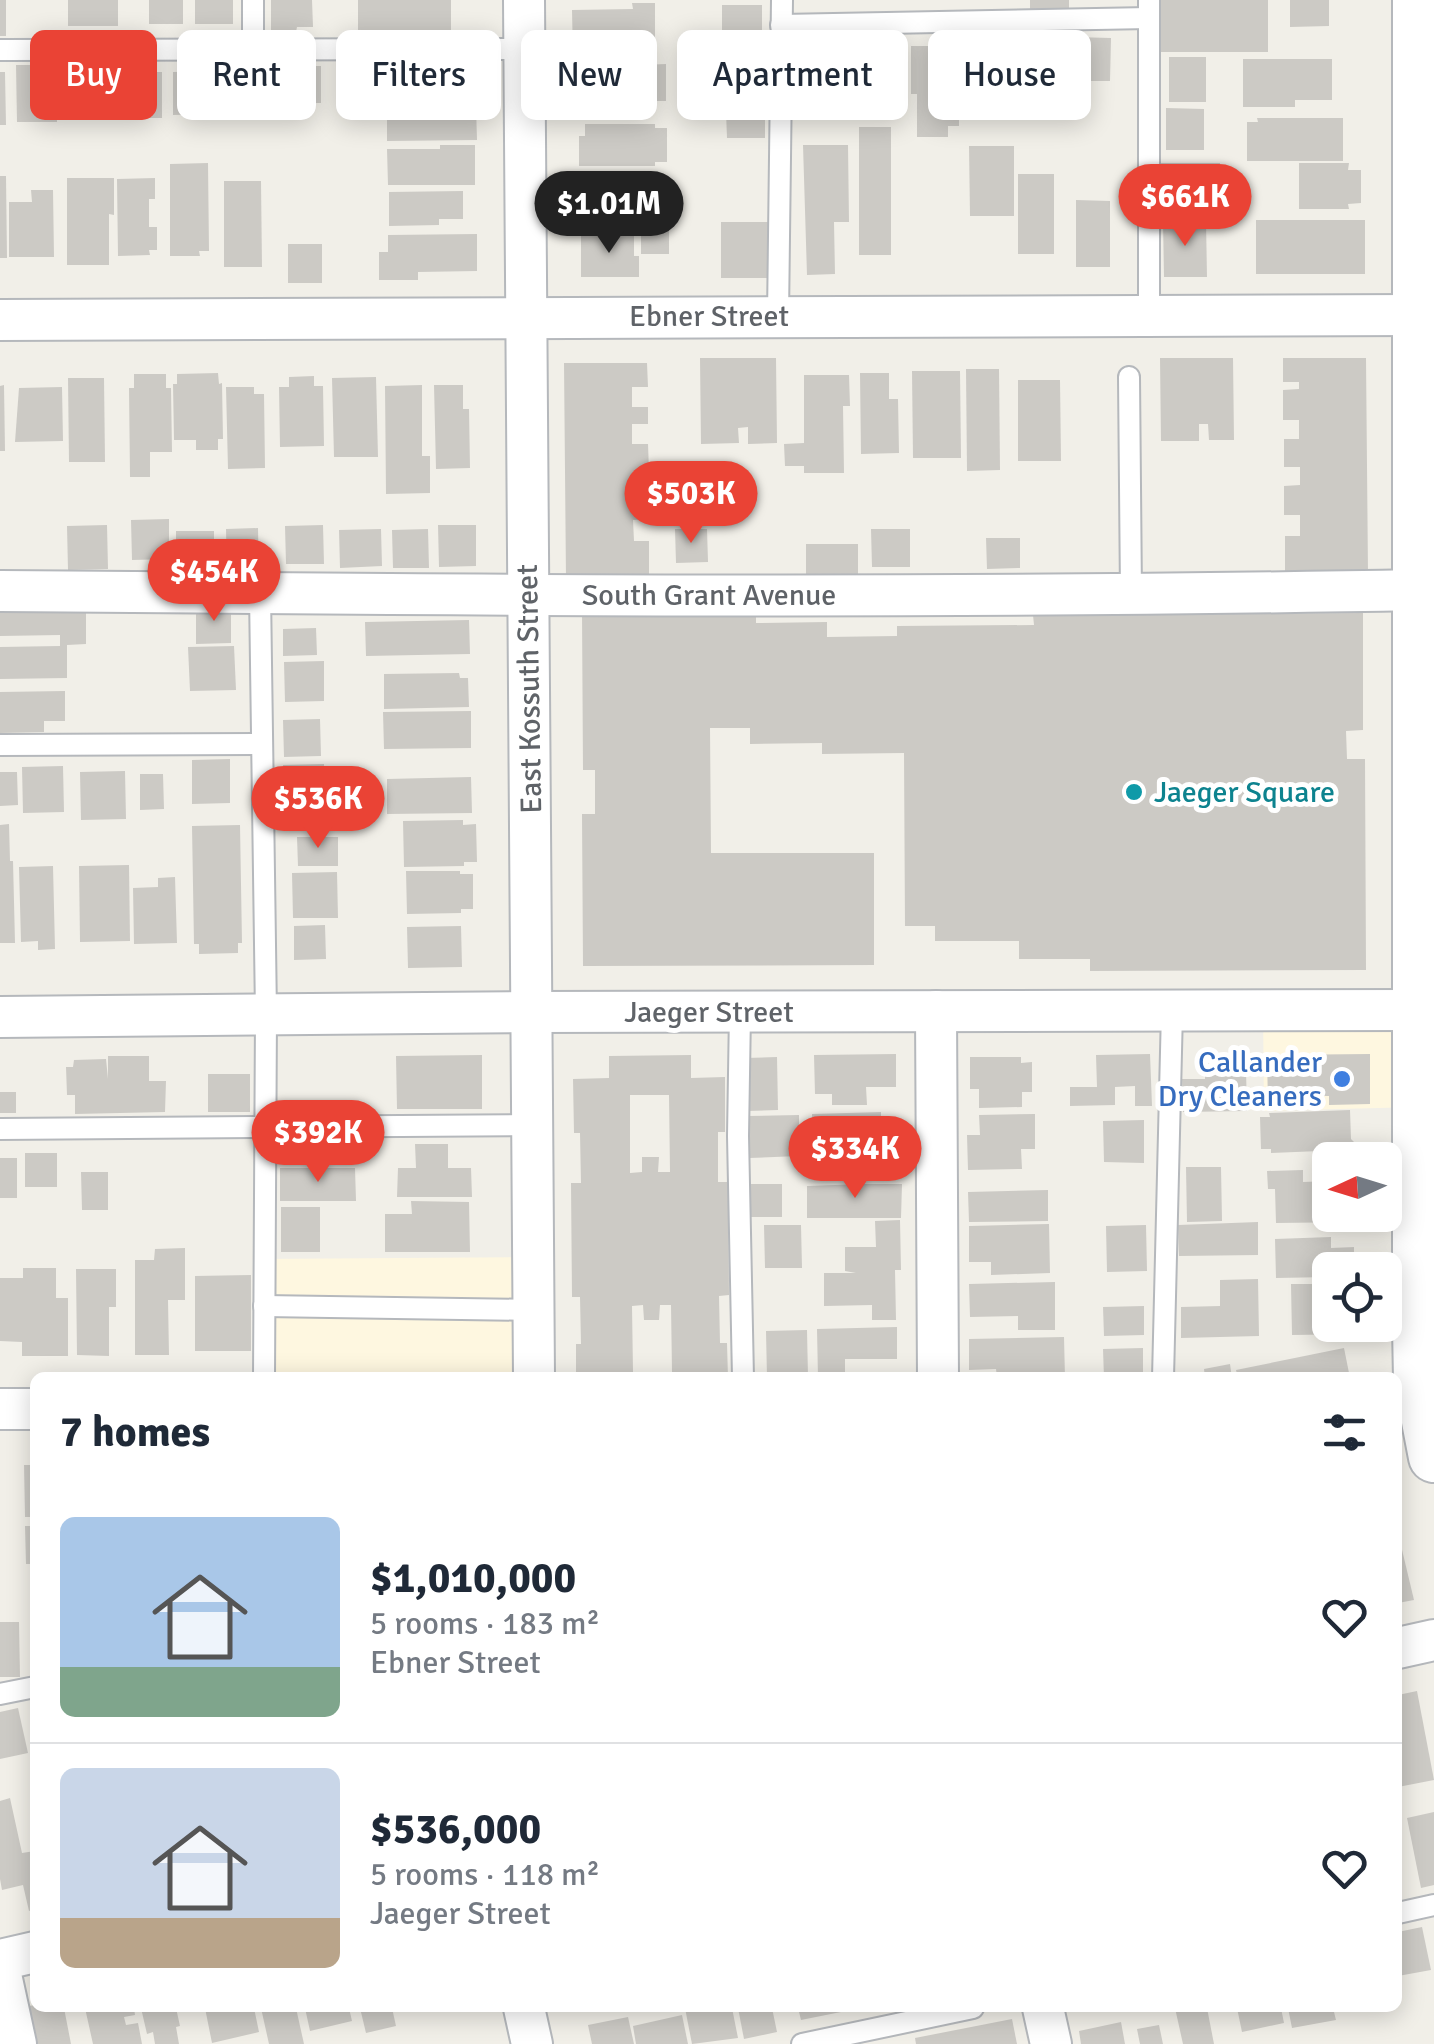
<!DOCTYPE html>
<html lang="en">
<head>
<meta charset="utf-8">
<style>
  :root { --surface:#fff; --page:#f2f2f3; --text:#1f2937; --muted:#747a83; --line:#e0e1e3; --accent:#ea4335 }
  body { margin:0; font-family:Signika,sans-serif; background:var(--page); color:var(--text); height:100vh; display:flex; flex-direction:column; font-size:38px; white-space:nowrap }
  * { box-sizing:border-box; margin:0 }
  p { font-size:32px; color:var(--muted) }
  .icon { flex:none; width:55px; height:55px; fill:none; stroke:currentColor; stroke-width:2; stroke-linecap:round; stroke-linejoin:round }
  .map { position:relative; flex:1; overflow:hidden }
  .panel { position:absolute; left:30px; top:1372px; width:1372px; height:640px; display:flex; flex-direction:column; background:var(--surface); border-radius:15px; box-shadow:0 5px 25px #0003 }
  .panel>* { flex:none }
  .top-card { position:absolute; left:30px; top:30px; width:1375px; height:90px; display:flex; gap:20px }
  .needle { width:65px; rotate:266deg }
  .fabs { position:absolute; left:1312px; top:1142px; display:grid; gap:20px }
  .fabs a { display:grid; place-items:center; width:90px; height:90px; border-radius:15px; background:var(--surface); box-shadow:0 5px 25px #0003; font-size:50px }
  .price { position:absolute; translate:-50% -85px; padding:0 22px; border-radius:35px; background:var(--accent); color:#fff; font-size:32px; line-height:65px; filter:drop-shadow(0 2px 5px #0008) }
  .price::after { content:''; position:absolute; left:50%; top:60px; width:30px; height:22px; margin-left:-15px; background:inherit; clip-path:polygon(0 0,100% 0,50% 100%) }
  .price.selected { background:#222; color:#fff }
  ul { padding:0; list-style:none }
  li { display:flex; align-items:center; gap:30px; height:250px; padding:0 30px }
  li+li { border-top:2px solid var(--line) }
  li span { display:grid; place-items:center; flex:none; width:280px; height:200px; border-radius:15px; color:#555 }
  li>.icon { margin-inline-start:auto }
  span .icon { width:120px; height:120px; fill:#fffc; stroke-width:1 }
  li b { font-size:42px }
  h2 { display:flex; justify-content:space-between; align-items:center; height:120px; padding:0 30px; font-size:42px }
  .tag { padding:0 35px; border-radius:15px; background:var(--surface); box-shadow:0 5px 25px #0003; font-size:35px; line-height:90px }
  .tag.selected { background:var(--accent); color:#fff }
  .map>svg:first-child { display:block }
  .commercial { fill:#fef7e0 }
  .building { fill:#cccac5; fill-rule:evenodd }
  .lines { fill:none; stroke-linecap:round; stroke-linejoin:round }
  .service-casing { stroke:#b5b8bc; stroke-width:24 }
  .minor-casing { stroke:#b5b8bc; stroke-width:44 }
  .tertiary-casing { stroke:#b5b8bc; stroke-width:54 }
  .service { stroke:#fff; stroke-width:20 }
  .minor { stroke:#fff; stroke-width:40 }
  .tertiary { stroke:#fff; stroke-width:50 }
  .culture-dot { fill:#0f9aa8; stroke:#fff; stroke-width:4 }
  .shop-dot { fill:#3f7fe0; stroke:#fff; stroke-width:4 }
  .labels { text-anchor:middle; stroke-width:10; stroke-linejoin:round; paint-order:stroke }
  .street-label { font-size:30px; fill:#5f6368; stroke:#fff }
  .culture-label { font-size:30px; fill:#0d838f; stroke:#fff; text-anchor:start }
  .shop-label { font-size:30px; fill:#366cbe; stroke:#fff; text-anchor:end }
</style>
</head>
<body>
<div class="map">
<svg width="1434" height="2044" viewBox="0 0 1434 2044">
  <rect width="100%" height="100%" fill="#f1efe8"/>
  <!-- commercial -->
  <g class="commercial">
    <path d="M1263 1010H1417L1418 1107 1264 1111Z"/>
    <path d="M527 1257 528 1377H256V1259Z"/>
  </g>
  <!-- building -->
  <g class="building">
    <rect x="0" y="0" width="6" height="36"/>
    <rect x="68" y="0" width="50" height="26"/>
    <rect x="149" y="0" width="34" height="24"/>
    <rect x="195" y="0" width="38" height="24"/>
    <path d="M271 0H312L313 27H297L296 32 271 33Z"/>
    <rect x="358" y="0" width="93" height="30"/>
    <rect x="1030" y="0" width="39" height="9"/>
    <path d="M1158 0H1268V52H1159Z"/>
    <path d="M1290 0H1329V26L1290 27Z"/>
    <path d="M632 3H655V40H635V55L624 56H642V65L666 64V101H585L584 70H591V55L573 56 572 10 633 9Z"/>
    <rect x="722" y="5" width="40" height="43"/>
    <path d="M1073 37 1111 38 1110 81H1074Z"/>
    <rect x="813" y="45" width="42" height="37"/>
    <path d="M911 46H959V126H948V137H917V94H911Z"/>
    <rect x="1034" y="46" width="31" height="42"/>
    <rect x="866" y="47" width="40" height="45"/>
    <rect x="737" y="53" width="32" height="56"/>
    <path d="M971 56H1009V89L970 88Z"/>
    <rect x="1169" y="57" width="37" height="45"/>
    <path d="M1243 59H1332V100H1295V107H1243Z"/>
    <path d="M387 63H475V98L387 99Z"/>
    <path d="M16 65H56L57 122H17Z"/>
    <path d="M67 65H111L112 108H67Z"/>
    <rect x="287" y="66" width="34" height="37"/>
    <path d="M210 71V114L173 115V72Z"/>
    <path d="M272 71 273 110H235V72Z"/>
    <path d="M0 72H5L6 125H0Z"/>
    <rect x="121" y="72" width="41" height="46"/>
    <path d="M476 106 477 140 387 141V107Z"/>
    <path d="M1166 108 1204 109V150H1166Z"/>
    <path d="M726 112H765V138H727Z"/>
    <path d="M1257 118H1343V161H1247V122H1258Z"/>
    <path d="M585 124H655V128H667V162H655V166H579V136H585Z"/>
    <rect x="859" y="127" width="32" height="128"/>
    <path d="M440 145H475V185H388L387 149H440Z"/>
    <path d="M803 145H848L849 222H834L835 274 807 275Z"/>
    <path d="M969 146H1014V216H970Z"/>
    <path d="M208 163 209 251H199L200 256H170V164Z"/>
    <rect x="1157" y="163" width="63" height="53"/>
    <path d="M1299 163H1349L1348 170H1361V203L1348 204 1349 209H1299Z"/>
    <path d="M572 171H646L645 199H632V218H572Z"/>
    <rect x="1018" y="174" width="36" height="80"/>
    <path d="M0 176H6L7 258H0Z"/>
    <path d="M67 178H114V215L109 214V265H67Z"/>
    <path d="M155 178V199H149V227H157V250H149L150 255 118 256 117 179Z"/>
    <path d="M224 181H261L262 267H224Z"/>
    <path d="M31 190H53L54 257H9V202H32Z"/>
    <path d="M463 191V219H439V225L389 226V192Z"/>
    <path d="M1076 200 1110 201V267H1076Z"/>
    <rect x="1256" y="220" width="109" height="54"/>
    <rect x="641" y="221" width="28" height="33"/>
    <path d="M1163 221H1206L1207 277H1164Z"/>
    <rect x="721" y="222" width="50" height="56"/>
    <path d="M581 233 634 234V256H639V277H581Z"/>
    <path d="M477 234V271L418 272V280H379V252H388V235Z"/>
    <rect x="288" y="244" width="34" height="39"/>
    <path d="M700 358H776L777 443 748 444V427L738 428 739 443 701 444Z"/>
    <path d="M1160 358H1233L1234 440H1209L1208 424H1199V441H1161Z"/>
    <path d="M1283 358H1366L1368 573 1285 574V536H1300V515H1284V486L1300 485V467H1284V439H1299V420H1283V390L1299 389V382H1283Z"/>
    <path d="M564 363H647L648 387H632V407H648V424H632V444H648L649 471H633V490H649V519L633 520 634 541H649V579H566Z"/>
    <path d="M966 369H999L1000 470 967 471Z"/>
    <path d="M912 371H960L961 458H913Z"/>
    <path d="M218 373 219 384 222 383 223 439H218V450H196V440H174L173 384H177V374Z"/>
    <path d="M860 373H889V399H898L899 453 861 454Z"/>
    <path d="M134 374H166V388H171L172 452H150V477H130L129 388H134Z"/>
    <path d="M804 375H849L850 406H843L844 473H804V466H785L784 444 804 443Z"/>
    <path d="M314 376V386H323L324 446 280 447 279 387H289V377Z"/>
    <path d="M376 377 378 457H334L332 378Z"/>
    <path d="M68 378H104L105 462H69Z"/>
    <path d="M1018 380H1060L1061 461H1018Z"/>
    <path d="M4 385 5 451H0V386Z"/>
    <path d="M422 385V456H430V493L386 494 385 386Z"/>
    <path d="M434 385H463V409H469L470 468 436 469Z"/>
    <path d="M62 387 63 441 15 442 19 388Z"/>
    <path d="M226 387H254V394H264L265 468 228 469Z"/>
    <path d="M169 519V559L132 560 131 520Z"/>
    <path d="M107 525 108 569 68 570 67 526Z"/>
    <path d="M323 525 324 564H286L285 526Z"/>
    <path d="M438 525H476V566L439 567Z"/>
    <path d="M258 528 259 574H227L226 529Z"/>
    <path d="M381 529 382 566 340 568 339 530Z"/>
    <path d="M428 529 429 568H393L392 530Z"/>
    <path d="M675 529H707L708 562 676 563Z"/>
    <path d="M871 529H910V567H872Z"/>
    <rect x="176" y="531" width="38" height="39"/>
    <path d="M986 538H1020V568L987 569Z"/>
    <rect x="806" y="544" width="52" height="30"/>
    <path d="M231 603V643L196 644V604Z"/>
    <path d="M86 605V644L67 645V678L0 679V647L60 646V635L0 636V607Z"/>
    <path d="M756 611V623L827 622V637L897 636V626L1034 625 1033 615 1363 613V730L1346 731 1347 759H1365L1366 970 1090 971V959H1019V941H935V926H905L904 753 822 754V743L750 744V728H710L711 853H874V965L583 966 582 814H595V770H583L582 612Z"/>
    <path d="M469 620 470 654 366 656 365 622Z"/>
    <path d="M316 628 317 655 283 656V629Z"/>
    <path d="M234 646 236 690 190 691 188 647Z"/>
    <path d="M324 661V701L285 702 284 662Z"/>
    <path d="M459 673 460 678H468L469 707 384 709V674Z"/>
    <path d="M65 691V721H44V732L0 733V692Z"/>
    <path d="M471 711V748L384 749 383 712Z"/>
    <path d="M320 719 321 756 284 757 283 720Z"/>
    <path d="M230 759V803L192 804V760Z"/>
    <path d="M324 764 325 805H284L283 765Z"/>
    <path d="M63 766 64 812 23 813 22 767Z"/>
    <path d="M125 771 126 819 81 820 80 772Z"/>
    <path d="M0 772H17L18 805 0 806Z"/>
    <path d="M140 774H163L164 809 140 810Z"/>
    <path d="M471 777 472 813 387 814V779Z"/>
    <path d="M463 820V825L476 824 477 862H464V866L404 867 403 821Z"/>
    <path d="M9 824 10 861H13L15 943H0V825Z"/>
    <path d="M240 825 242 943H238V953L199 954V944H194L192 826Z"/>
    <path d="M297 837H338V866H298Z"/>
    <path d="M129 865 130 941 80 942 79 866Z"/>
    <path d="M53 866 55 949 38 950V941L21 942 19 867Z"/>
    <path d="M406 871H460V874H473V909H461V913L407 914Z"/>
    <path d="M337 872 338 918H293L292 873Z"/>
    <path d="M175 877 177 943 134 944 133 888 158 887V878Z"/>
    <path d="M325 925 326 959 294 960V926Z"/>
    <path d="M461 926 462 967 408 968 407 927Z"/>
    <path d="M896 1054V1087H866L867 1105H832V1094H815L814 1055Z"/>
    <path d="M1150 1054 1152 1106H1135V1086L1115 1087V1105L1070 1106V1087H1097L1096 1055Z"/>
    <path d="M1370 1054V1104L1329 1105V1096H1308V1105L1268 1106 1267 1055Z"/>
    <path d="M482 1055V1109H397L396 1056Z"/>
    <path d="M691 1055V1078L725 1077V1132H718V1182H728L729 1295 719 1296 720 1343H727L728 1378H576V1344H581L580 1297H572L571 1183H581L580 1133H574L573 1079 609 1078V1056ZM630 1095H669L670 1172H658L659 1157H642V1172L630 1173ZM643 1305 644 1320H659L660 1305H671L672 1372H633L632 1306Z"/>
    <path d="M108 1056H149V1081H166L165 1112 75 1114V1095H67L66 1067H73L74 1060 106 1059 108 1079Z"/>
    <path d="M777 1057 778 1110 747 1111 745 1058Z"/>
    <path d="M970 1057H1021V1063L1032 1062V1092H1022V1107L979 1108V1089H970Z"/>
    <path d="M1205 1070H1246L1247 1111 1183 1112 1182 1079H1205Z"/>
    <rect x="208" y="1074" width="42" height="38"/>
    <rect x="0" y="1092" width="16" height="21"/>
    <path d="M1350 1110 1351 1139 1355 1143V1154L1351 1158 1324 1159 1320 1151 1271 1153V1149H1261L1260 1117H1270L1269 1113Z"/>
    <path d="M881 1112V1134H892L893 1162 835 1163V1155H813L812 1114Z"/>
    <path d="M1035 1114V1149H1021L1022 1169 968 1170 967 1135H980L979 1115Z"/>
    <path d="M799 1115V1156L749 1158 748 1116Z"/>
    <path d="M1144 1120V1163L1104 1162 1103 1121Z"/>
    <path d="M415 1144H448V1168H471L472 1197H397L398 1168H416Z"/>
    <rect x="25" y="1153" width="32" height="34"/>
    <rect x="0" y="1158" width="17" height="40"/>
    <path d="M1186 1167H1221L1222 1221 1187 1222Z"/>
    <path d="M280 1168H355L356 1201H280Z"/>
    <path d="M1303 1170V1182L1330 1181V1215H1357L1358 1222 1276 1223 1275 1189H1268L1267 1171Z"/>
    <path d="M81 1172H108V1210H82Z"/>
    <rect x="750" y="1184" width="32" height="33"/>
    <path d="M863 1184H902L901 1218H807V1186Z"/>
    <path d="M1048 1190V1221L969 1222 968 1192Z"/>
    <path d="M411 1201 469 1202 470 1252H385V1214H412Z"/>
    <rect x="281" y="1207" width="39" height="45"/>
    <path d="M900 1220 901 1270H895L896 1320H872V1305L824 1306V1273H856L845 1271V1247H876L875 1221Z"/>
    <path d="M1258 1222V1255L1179 1256 1178 1225Z"/>
    <path d="M1049 1224 1050 1273 991 1275V1262H969V1226Z"/>
    <path d="M764 1225H801L802 1268H765Z"/>
    <path d="M1146 1225 1147 1271 1107 1272 1106 1226Z"/>
    <path d="M1331 1237V1248L1354 1247V1270H1330V1277L1276 1278 1275 1239Z"/>
    <path d="M185 1248V1300H168L169 1355H135V1260H154L155 1249Z"/>
    <path d="M23 1268H56V1298H68V1356H22V1342L0 1341V1278H23Z"/>
    <path d="M76 1269H116V1307H109V1356L77 1355Z"/>
    <path d="M251 1275V1351H195V1276Z"/>
    <path d="M1258 1279 1259 1336 1181 1338V1307L1220 1306V1280Z"/>
    <path d="M1055 1282V1330H1018V1316L970 1317 969 1284Z"/>
    <path d="M1291 1284H1330V1325H1361L1362 1334 1292 1335Z"/>
    <path d="M1144 1306V1335L1104 1336 1103 1307Z"/>
    <path d="M897 1327V1359H845V1378H818L817 1329Z"/>
    <path d="M807 1330 808 1377 767 1378 766 1331Z"/>
    <path d="M1064 1337 1065 1378 997 1377 996 1369 969 1370V1339Z"/>
    <path d="M1143 1348V1378H1104L1103 1349Z"/>
    <path d="M1344 1348 1350 1378H1238L1236 1370Z"/>
    <path d="M1230 1364 1232 1378H1205L1204 1369Z"/>
    <path d="M24 1465H35V1517H25Z"/>
    <path d="M25 1526H35V1564H26Z"/>
    <path d="M1398 1533 1414 1600 1398 1603Z"/>
    <path d="M0 1622H19L20 1677H0Z"/>
    <path d="M1417 1691 1434 1780 1398 1787V1695Z"/>
    <path d="M18 1708 28 1753 0 1759V1712Z"/>
    <path d="M10 1798 22 1853 35 1851V1909L29 1911 23 1885 2 1890 0 1879V1801Z"/>
    <path d="M1434 1812V1885L1421 1888 1407 1818Z"/>
    <path d="M1422 1927 1431 1970 1398 1976V1932Z"/>
    <path d="M35 2005V2008H64L71 2044H38L29 2006Z"/>
    <path d="M85 2008H134L135 2015 124 2017 126 2025 138 2023 142 2044H93Z"/>
    <path d="M141 2008H176L180 2026 176 2027 179 2044H155L153 2032 147 2034Z"/>
    <path d="M205 2008H254L259 2032 212 2043Z"/>
    <path d="M261 2008H296L304 2044H269Z"/>
    <path d="M305 2008H349L352 2021 310 2031Z"/>
    <path d="M360 2008H392L396 2026 366 2033Z"/>
    <path d="M685 2008H732L738 2038 692 2044Z"/>
    <path d="M738 2008H772L777 2032 744 2039Z"/>
    <path d="M798 2008H846V2011L801 2020Z"/>
    <path d="M1175 2008H1207L1214 2044H1183Z"/>
    <path d="M1237 2008H1281L1284 2023 1242 2032Z"/>
    <path d="M1288 2008H1333L1336 2020 1292 2028Z"/>
    <path d="M682 2015 688 2044H636L633 2026Z"/>
    <path d="M628 2017 634 2044H592L588 2025Z"/>
    <path d="M1012 2019 1017 2044H916L915 2038Z"/>
    <path d="M1121 2022 1125 2044H1081L1079 2031Z"/>
    <path d="M1159 2025 1163 2044H1140L1137 2029Z"/>
  </g>
  <g class="lines">
    <defs>
      <g id="service">
        <path d="M253 0V48"/>
        <path d="M781 25 1149 18"/>
        <path d="M0 50 524 49"/>
        <path d="M1149 315V0"/>
        <path d="M778 316 782 0"/>
        <path d="M1129 377 1131 595"/>
        <path d="M260 593 266 1014 264 1378"/>
        <path d="M0 745 262 744"/>
        <path d="M740 1012 738 1136 743 1378"/>
        <path d="M0 1129 533 1125"/>
        <path d="M264 1306 534 1310"/>
        <path d="M1163 1378 1172 1011"/>
        <path d="M0 1694 35 1687"/>
        <path d="M1398 1913 1434 1905"/>
        <path d="M802 2044 973 2008"/>
      </g>
      <g id="minor">
        <path d="M524 0 534 1378"/>
        <path d="M0 320 1418 315"/>
        <path d="M0 591C473 595 946 599 1418 590"/>
        <path d="M936 1011 938 1378"/>
        <path d="M0 1017 532 1012 1418 1010"/>
        <path d="M0 1409H35"/>
        <path d="M1398 1648 1434 1640"/>
        <path d="M0 1960 35 1952"/>
        <path d="M0 1970 16 2044"/>
        <path d="M524 2008 532 2044"/>
        <path d="M1043 2008 1051 2044"/>
      </g>
      <path id="tertiary" d="M1418 0V1327L1419 1379 1434 1457"/>
    </defs>
    <!-- service casing -->
    <use href="#service" class="service-casing"/>
    <!-- minor casing -->
    <use href="#minor" class="minor-casing"/>
    <!-- tertiary casing -->
    <use href="#tertiary" class="tertiary-casing"/>
    <!-- service -->
    <use href="#service" class="service"/>
    <!-- minor -->
    <use href="#minor" class="minor"/>
    <!-- tertiary -->
    <use href="#tertiary" class="tertiary"/>
  </g>
  <!-- markers -->
  <circle class="culture-dot" cx="1134" cy="792" r="10"/>
  <circle class="shop-dot" cx="1342" cy="1079" r="10"/>
  <g class="labels">
    <!-- street labels -->
    <g class="street-label">
      <text x="709" y="326">Ebner Street</text>
      <text x="709" y="605">South Grant Avenue</text>
      <text transform="translate(529 689) rotate(-91)" y="10">East Kossuth Street</text>
      <text x="709" y="1022">Jaeger Street</text>
    </g>
    <!-- culture labels -->
    <g class="culture-label">
      <text x="1154" y="802">Jaeger Square</text>
    </g>
    <!-- shop labels -->
    <g class="shop-label">
      <text x="1322" y="1072">Callander<tspan x="1322" dy="34">Dry Cleaners</tspan></text>
    </g>
  </g>
</svg>
<div class="fabs">
<a><svg class="needle" viewBox="-14 -14 28 28"><path d="M0-13l5 13h-10z" fill="#e53935"/><path d="M0 13l5-13h-10z" fill="#747a83"/></svg></a>
<a><svg class="icon" aria-label="locate" viewBox="0 0 24 24"><circle cx="12" cy="12" r="6"/><path d="M12 2v4M12 18v4M2 12h4M18 12h4"/></svg></a>
</div>
<b class="price" style="left:1185px;top:249px">$661K</b>
<b class="price selected" style="left:609px;top:256px">$1.01M</b>
<b class="price" style="left:691px;top:546px">$503K</b>
<b class="price" style="left:214px;top:624px">$454K</b>
<b class="price" style="left:318px;top:851px">$536K</b>
<b class="price" style="left:318px;top:1185px">$392K</b>
<b class="price" style="left:855px;top:1201px">$334K</b>
<div class="top-card">
<a class="tag selected">Buy</a>
<a class="tag">Rent</a>
<a class="tag">Filters</a>
<a class="tag">New</a>
<a class="tag">Apartment</a>
<a class="tag">House</a>
</div>
<section class="panel">
<h2>7 homes<svg class="icon" aria-label="filters" viewBox="0 0 24 24"><path d="M4 7h16M4 17h16"/><circle cx="9" cy="7" r="2"/><circle cx="15" cy="17" r="2"/></svg></h2>
<ul>
<li><span style="background:linear-gradient(#a9c7e8 75%,#7fa58c 0)"><svg class="icon" aria-label="home" viewBox="0 0 24 24"><path d="M3 11l9-7 9 7M6 9v11h12V9"/></svg></span><div><b>$1,010,000</b><p>5 rooms · 183 m²</p><p>Ebner Street</p></div><svg class="icon" aria-label="heart" viewBox="0 0 24 24"><path d="M12 20l-8-8c-3-5 5-10 8-4 3-6 11-1 8 4z"/></svg></li>
<li><span style="background:linear-gradient(#c9d6e8 75%,#b9a48a 0)"><svg class="icon" aria-label="home" viewBox="0 0 24 24"><path d="M3 11l9-7 9 7M6 9v11h12V9"/></svg></span><div><b>$536,000</b><p>5 rooms · 118 m²</p><p>Jaeger Street</p></div><svg class="icon" aria-label="heart" viewBox="0 0 24 24"><path d="M12 20l-8-8c-3-5 5-10 8-4 3-6 11-1 8 4z"/></svg></li>
</ul>
</section>
</div>
</body>
</html>
